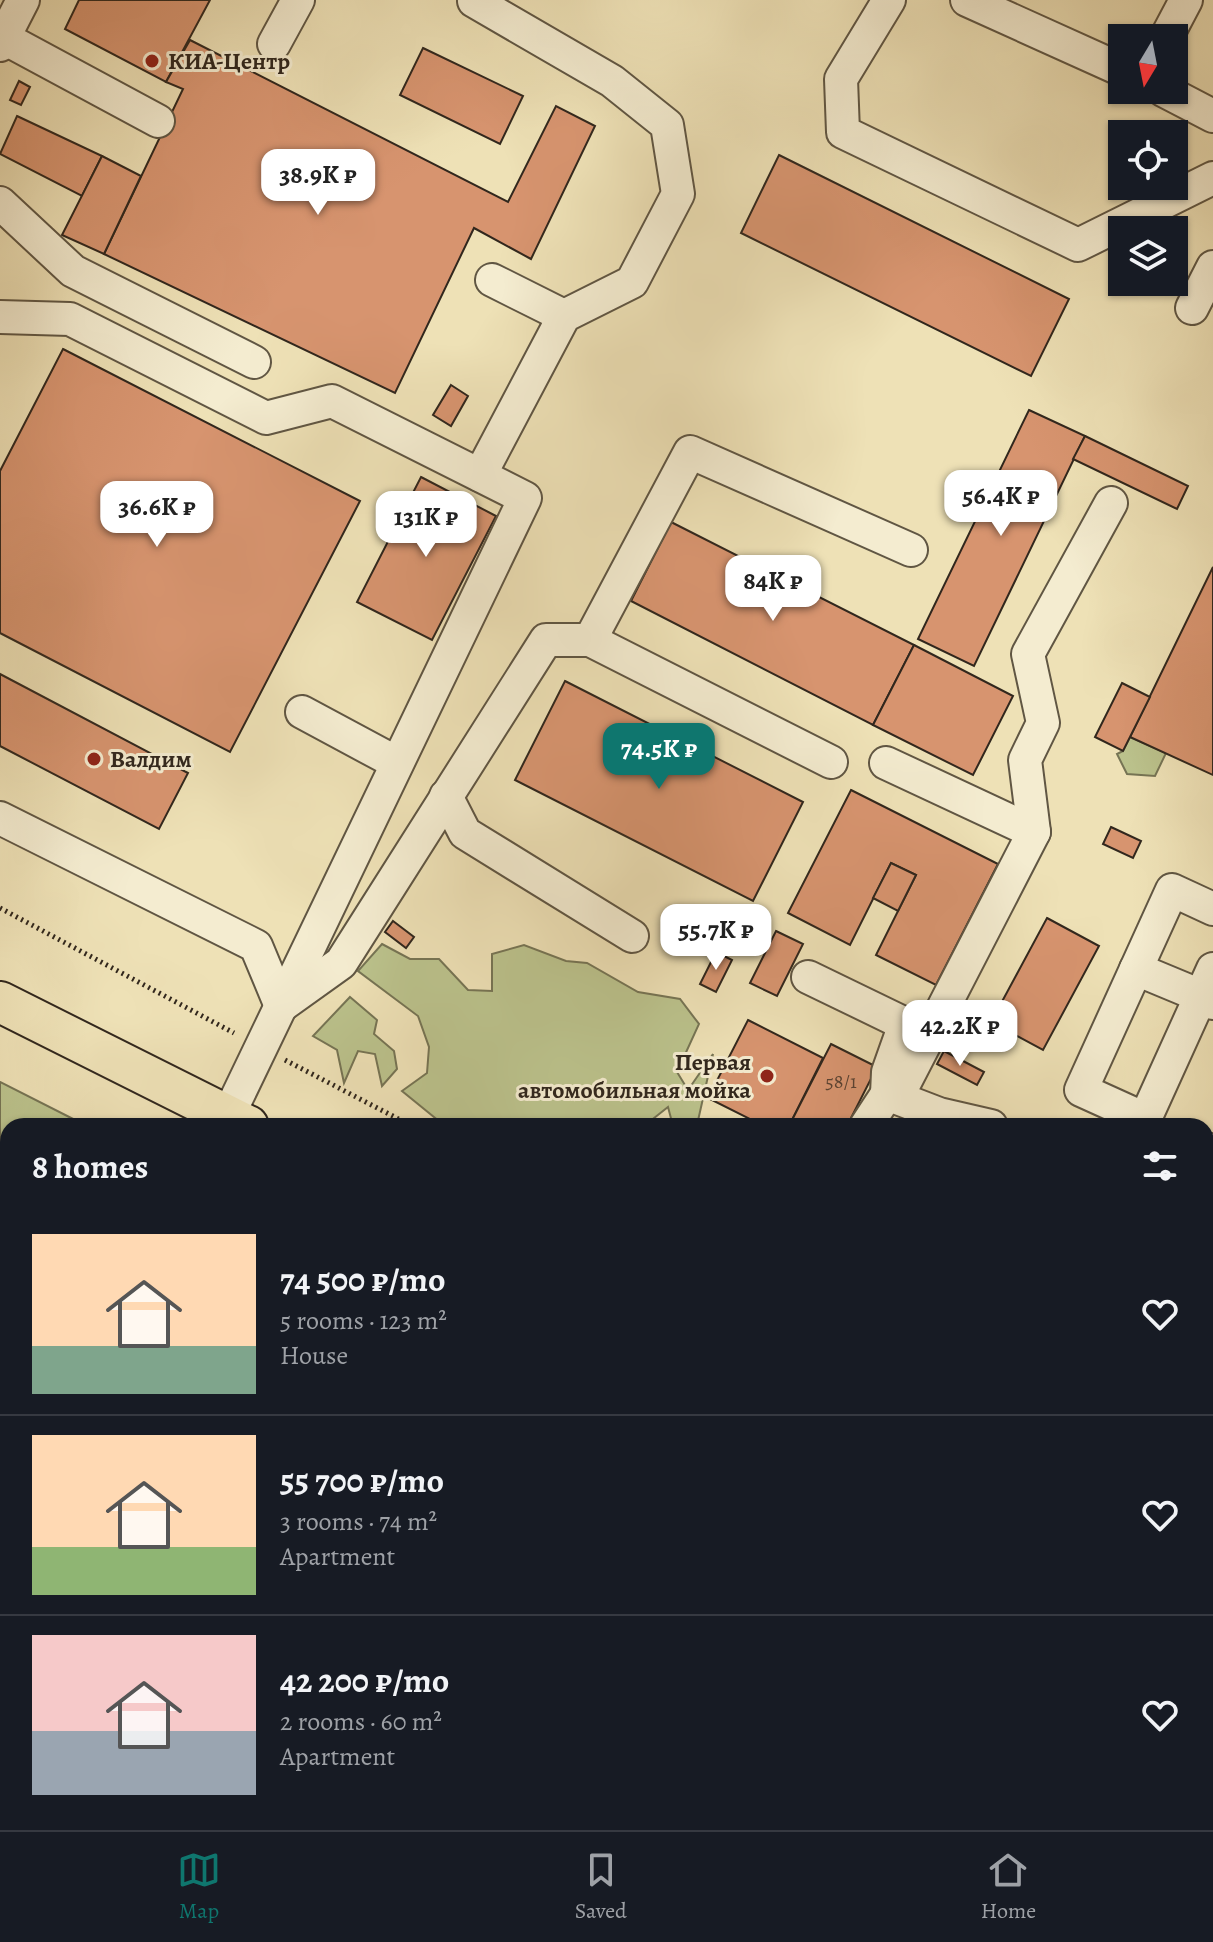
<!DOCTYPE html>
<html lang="en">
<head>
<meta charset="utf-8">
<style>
  :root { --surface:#171b24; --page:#20242c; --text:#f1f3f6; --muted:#9ea1a6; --line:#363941; --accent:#0f766e }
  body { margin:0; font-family:Alegreya,serif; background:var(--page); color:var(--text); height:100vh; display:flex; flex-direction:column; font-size:30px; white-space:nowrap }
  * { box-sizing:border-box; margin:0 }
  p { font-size:26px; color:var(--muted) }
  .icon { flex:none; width:44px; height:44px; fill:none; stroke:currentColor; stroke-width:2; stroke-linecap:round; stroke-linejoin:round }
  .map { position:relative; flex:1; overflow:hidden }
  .panel { position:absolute; left:0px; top:1118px; width:1214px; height:712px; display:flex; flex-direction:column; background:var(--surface); border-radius:24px 24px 0 0; box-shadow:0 2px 6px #0004 }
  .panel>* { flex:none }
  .needle { width:52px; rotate:190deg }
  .tools { position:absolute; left:1108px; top:24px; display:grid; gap:16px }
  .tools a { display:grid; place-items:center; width:80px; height:80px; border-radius:0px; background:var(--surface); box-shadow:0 2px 6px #0004; font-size:40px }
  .price { position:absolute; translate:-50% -68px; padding:0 18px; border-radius:16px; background:#fff; color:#222; font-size:26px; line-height:52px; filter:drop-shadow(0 2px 4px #0008) }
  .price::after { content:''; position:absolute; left:50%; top:48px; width:24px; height:18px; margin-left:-12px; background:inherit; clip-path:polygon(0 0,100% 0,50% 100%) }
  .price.on { background:var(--accent); color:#fff }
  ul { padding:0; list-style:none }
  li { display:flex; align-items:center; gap:24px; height:200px; padding:0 32px }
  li+li { border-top:2px solid var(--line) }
  li span { display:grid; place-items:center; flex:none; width:224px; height:160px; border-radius:0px; color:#555 }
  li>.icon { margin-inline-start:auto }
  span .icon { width:96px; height:96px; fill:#fffc; stroke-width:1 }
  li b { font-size:34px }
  h2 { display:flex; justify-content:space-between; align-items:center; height:96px; padding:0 32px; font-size:34px }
  .tabs { display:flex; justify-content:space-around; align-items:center; height:112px; border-top:2px solid var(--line); background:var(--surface); font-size:22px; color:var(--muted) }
  .tabs a { display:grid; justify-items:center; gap:4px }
  .tabs .on { color:var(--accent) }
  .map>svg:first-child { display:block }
  .green { fill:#bbc28c; stroke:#767454; stroke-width:2 }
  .building { fill:#d7946f; stroke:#31271d; stroke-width:2 }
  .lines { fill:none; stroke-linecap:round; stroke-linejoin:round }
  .minor-casing { stroke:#605643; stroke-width:36 }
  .major-casing { stroke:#31271d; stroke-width:44 }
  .path { stroke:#31271d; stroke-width:5; stroke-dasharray:2 4; stroke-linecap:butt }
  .minor { stroke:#f4ecd0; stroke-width:32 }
  .major { stroke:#eee1b6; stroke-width:40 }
  .poi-dot { fill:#8f2418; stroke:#f4ecd0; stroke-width:3 }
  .labels { text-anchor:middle; stroke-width:6; stroke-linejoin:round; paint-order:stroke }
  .number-label { font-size:20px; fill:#5a4232 }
  .poi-label { font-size:24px; font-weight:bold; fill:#31271d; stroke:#f4ecd0; text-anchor:start }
</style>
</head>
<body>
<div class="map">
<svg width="1213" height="1830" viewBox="0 0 1213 1830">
  <rect width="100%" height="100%" fill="#eee1b6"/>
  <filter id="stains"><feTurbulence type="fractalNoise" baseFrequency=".0025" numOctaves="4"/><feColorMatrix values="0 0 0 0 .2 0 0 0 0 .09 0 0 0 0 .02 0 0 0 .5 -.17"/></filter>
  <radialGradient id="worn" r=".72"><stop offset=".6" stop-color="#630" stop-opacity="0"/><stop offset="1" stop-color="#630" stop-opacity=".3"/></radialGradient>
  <!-- green -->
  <g class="green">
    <path d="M1130 737 1166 753 1155 776 1127 774 1117 754 1123 751Z"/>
    <path d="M382 944 410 959H439L468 990 492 991V954L524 945 566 961 587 963 638 992 680 999 699 1024 677 1072 688 1090 713 1054 697 1125 673 1126 668 1107 644 1126H445L402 1091 427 1073 429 1047 418 1016 358 971Z"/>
    <path d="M350 997 377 1020 374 1034 394 1051 397 1069 382 1086 375 1054 358 1051 344 1083 337 1050 313 1036Z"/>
    <path d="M0 1082 87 1126H8V1168L0 1163Z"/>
    <path d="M1213 1217V1481L1206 1478V1233Z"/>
    <path d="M0 1219 8 1226V1304L0 1310Z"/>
    <path d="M0 1406 5 1429 8 1428V1822H1002L998 1830H0Z"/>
  </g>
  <!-- building -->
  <g class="building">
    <path d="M79 0H210L166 82 65 29Z"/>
    <path d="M190 40 508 202 556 106 595 126 531 259 474 228 395 393 104 254 183 89 166 82Z"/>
    <path d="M423 48 523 96 500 144 400 95Z"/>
    <path d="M19 81 30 87 21 105 10 100Z"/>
    <path d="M17 116 102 156 82 196 0 154Z"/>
    <path d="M779 155 1069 299 1031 376 741 233Z"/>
    <path d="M102 156 141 176 104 254 62 235Z"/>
    <path d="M63 349 360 501 230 752 0 633V471Z"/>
    <path d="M451 385 468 396 451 426 433 415Z"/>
    <path d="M1029 410 1085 436 974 666 918 639Z"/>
    <path d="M1085 436 1188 486 1177 509 1073 459Z"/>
    <path d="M421 477 496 516 432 640 357 602Z"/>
    <path d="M671 522 914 645 873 725 631 601Z"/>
    <path d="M1213 567V775L1130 737Z"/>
    <path d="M914 645 1013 696 973 775 873 725Z"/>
    <path d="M0 674 188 773 159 829 0 746Z"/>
    <path d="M565 681 803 802 753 901 515 780Z"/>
    <path d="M1122 683 1150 697 1123 751 1095 737Z"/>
    <path d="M851 790 998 864 936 985 876 955 916 875 891 863 850 945 788 913Z"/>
    <path d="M1111 827 1141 841 1133 858 1103 844Z"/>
    <path d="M891 863 916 875 898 911 873 898Z"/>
    <path d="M1047 918 1099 946 1043 1050 991 1022Z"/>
    <path d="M393 921 414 937 406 948 385 932Z"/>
    <path d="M776 931 803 944 777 996 750 983Z"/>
    <path d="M716 952 732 960 716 992 700 984Z"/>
    <path d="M748 1020 823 1058 789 1126H764L708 1098Z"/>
    <path d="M831 1044 877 1067 847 1126H789Z"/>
    <path d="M944 1051 984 1072 977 1085 937 1064Z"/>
  </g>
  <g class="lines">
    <defs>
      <g id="minor">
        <path d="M889 0 841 79 843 132 1078 245 1213 178"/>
        <path d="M967 0 1122 70"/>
        <path d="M474 1 612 81 667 125 678 194 632 282 564 316 480 475"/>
        <path d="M4 38 158 121"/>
        <path d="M1166 38 1186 0"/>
        <path d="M274 44 298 0"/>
        <path d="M0 45 23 0"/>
        <path d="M1163 90 1213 116"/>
        <path d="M0 203 73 271 254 362"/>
        <path d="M492 280 564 316"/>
        <path d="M1192 308 1213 267"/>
        <path d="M0 317 70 319 266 418 332 401 525 498 228 1116"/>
        <path d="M590 640 831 762"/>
        <path d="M302 712 397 763"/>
        <path d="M886 763 1034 832"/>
        <path d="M446 796 465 833 632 936"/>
        <path d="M0 818 256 946 281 1006 341 963 546 640H590L690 452 911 550"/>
        <path d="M1213 909 1172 890 1081 1090 1145 1119 1213 969"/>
        <path d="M1136 969 1201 996 1213 1003"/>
        <path d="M808 977 905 1024 888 1072 887 1094"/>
        <path d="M887 1094 939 1114 991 1126"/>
        <path d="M866 1126 887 1094 905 1082 1034 832 1025 760 1043 723 1028 654 1111 503"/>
        <path d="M1206 1164 1213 1150"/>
        <path d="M0 1185 8 1189"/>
        <path d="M1206 1747 1213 1749"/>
        <path d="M1057 1830 1061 1822"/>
      </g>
      <g id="major">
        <path d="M0 1002 248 1126"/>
        <path d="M1206 1603 1213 1606"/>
      </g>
    </defs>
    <!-- minor casing -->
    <use href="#minor" class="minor-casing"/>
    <!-- major casing -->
    <use href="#major" class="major-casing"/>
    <!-- path -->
    <g class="path">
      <path d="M0 908 234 1033"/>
      <path d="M285 1060 412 1126"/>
      <path d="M1206 1519 1213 1522"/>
    </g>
    <!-- minor -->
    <use href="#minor" class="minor"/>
    <!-- major -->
    <use href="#major" class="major"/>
  </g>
  <!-- markers -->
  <g class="poi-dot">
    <circle cx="152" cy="61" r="8"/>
    <circle cx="94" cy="759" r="8"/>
    <circle cx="767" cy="1076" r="8"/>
  </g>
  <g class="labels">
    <!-- number labels -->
    <g class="number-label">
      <text x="841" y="1088">58/1</text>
    </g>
    <!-- poi labels -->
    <g class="poi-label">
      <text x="168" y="69">КИА-Центр</text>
      <text x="110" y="767">Валдим</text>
      <text x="751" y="1070" text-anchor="end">Первая<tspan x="751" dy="28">автомобильная мойка</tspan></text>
    </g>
  </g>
  <rect width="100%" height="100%" filter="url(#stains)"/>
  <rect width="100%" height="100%" fill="url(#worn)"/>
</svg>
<div class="tools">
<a><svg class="needle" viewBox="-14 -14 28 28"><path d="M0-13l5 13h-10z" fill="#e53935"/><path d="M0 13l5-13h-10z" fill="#9ea1a6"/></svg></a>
<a><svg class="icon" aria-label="locate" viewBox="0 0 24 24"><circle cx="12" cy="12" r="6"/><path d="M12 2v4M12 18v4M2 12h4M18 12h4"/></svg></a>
<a><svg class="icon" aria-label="layers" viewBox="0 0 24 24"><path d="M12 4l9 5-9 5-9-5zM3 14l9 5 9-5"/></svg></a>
</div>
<b class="price" style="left:318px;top:217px">38.9K ₽</b>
<b class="price" style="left:1001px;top:538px">56.4K ₽</b>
<b class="price" style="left:157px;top:549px">36.6K ₽</b>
<b class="price" style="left:426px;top:559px">131K ₽</b>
<b class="price" style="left:773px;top:623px">84K ₽</b>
<b class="price on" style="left:659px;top:791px">74.5K ₽</b>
<b class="price" style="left:716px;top:972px">55.7K ₽</b>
<b class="price" style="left:960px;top:1068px">42.2K ₽</b>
<section class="panel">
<h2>8 homes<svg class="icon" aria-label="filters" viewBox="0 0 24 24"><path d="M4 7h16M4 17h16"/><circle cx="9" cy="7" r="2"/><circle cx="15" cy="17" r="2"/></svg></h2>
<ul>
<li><span style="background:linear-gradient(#ffd9b3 70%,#7fa58c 0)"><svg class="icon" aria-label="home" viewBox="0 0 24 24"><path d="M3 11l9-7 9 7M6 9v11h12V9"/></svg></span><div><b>74 500 ₽/mo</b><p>5 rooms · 123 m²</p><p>House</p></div><svg class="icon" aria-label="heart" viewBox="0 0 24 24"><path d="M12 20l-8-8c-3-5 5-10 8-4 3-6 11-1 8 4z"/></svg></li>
<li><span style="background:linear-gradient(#ffd9b3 70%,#8fb573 0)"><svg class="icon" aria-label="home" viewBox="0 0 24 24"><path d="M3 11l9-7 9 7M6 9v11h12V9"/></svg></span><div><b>55 700 ₽/mo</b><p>3 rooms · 74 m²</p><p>Apartment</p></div><svg class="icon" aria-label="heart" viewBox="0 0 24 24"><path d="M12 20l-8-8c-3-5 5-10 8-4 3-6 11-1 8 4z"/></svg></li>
<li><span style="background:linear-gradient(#f6c9c9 60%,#9aa5b1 0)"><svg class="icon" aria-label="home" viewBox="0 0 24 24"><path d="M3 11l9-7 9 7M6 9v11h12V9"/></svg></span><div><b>42 200 ₽/mo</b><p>2 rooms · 60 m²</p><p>Apartment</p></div><svg class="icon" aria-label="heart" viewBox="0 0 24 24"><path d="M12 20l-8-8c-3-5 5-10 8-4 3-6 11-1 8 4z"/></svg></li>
</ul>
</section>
</div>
<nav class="tabs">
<a class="on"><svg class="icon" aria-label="map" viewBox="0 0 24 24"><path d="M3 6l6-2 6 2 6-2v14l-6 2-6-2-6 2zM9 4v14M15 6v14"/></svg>Map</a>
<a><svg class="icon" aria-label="saved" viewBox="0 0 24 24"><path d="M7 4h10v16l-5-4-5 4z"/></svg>Saved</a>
<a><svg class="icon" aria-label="home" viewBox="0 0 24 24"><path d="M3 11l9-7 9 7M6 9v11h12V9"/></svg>Home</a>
</nav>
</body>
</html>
